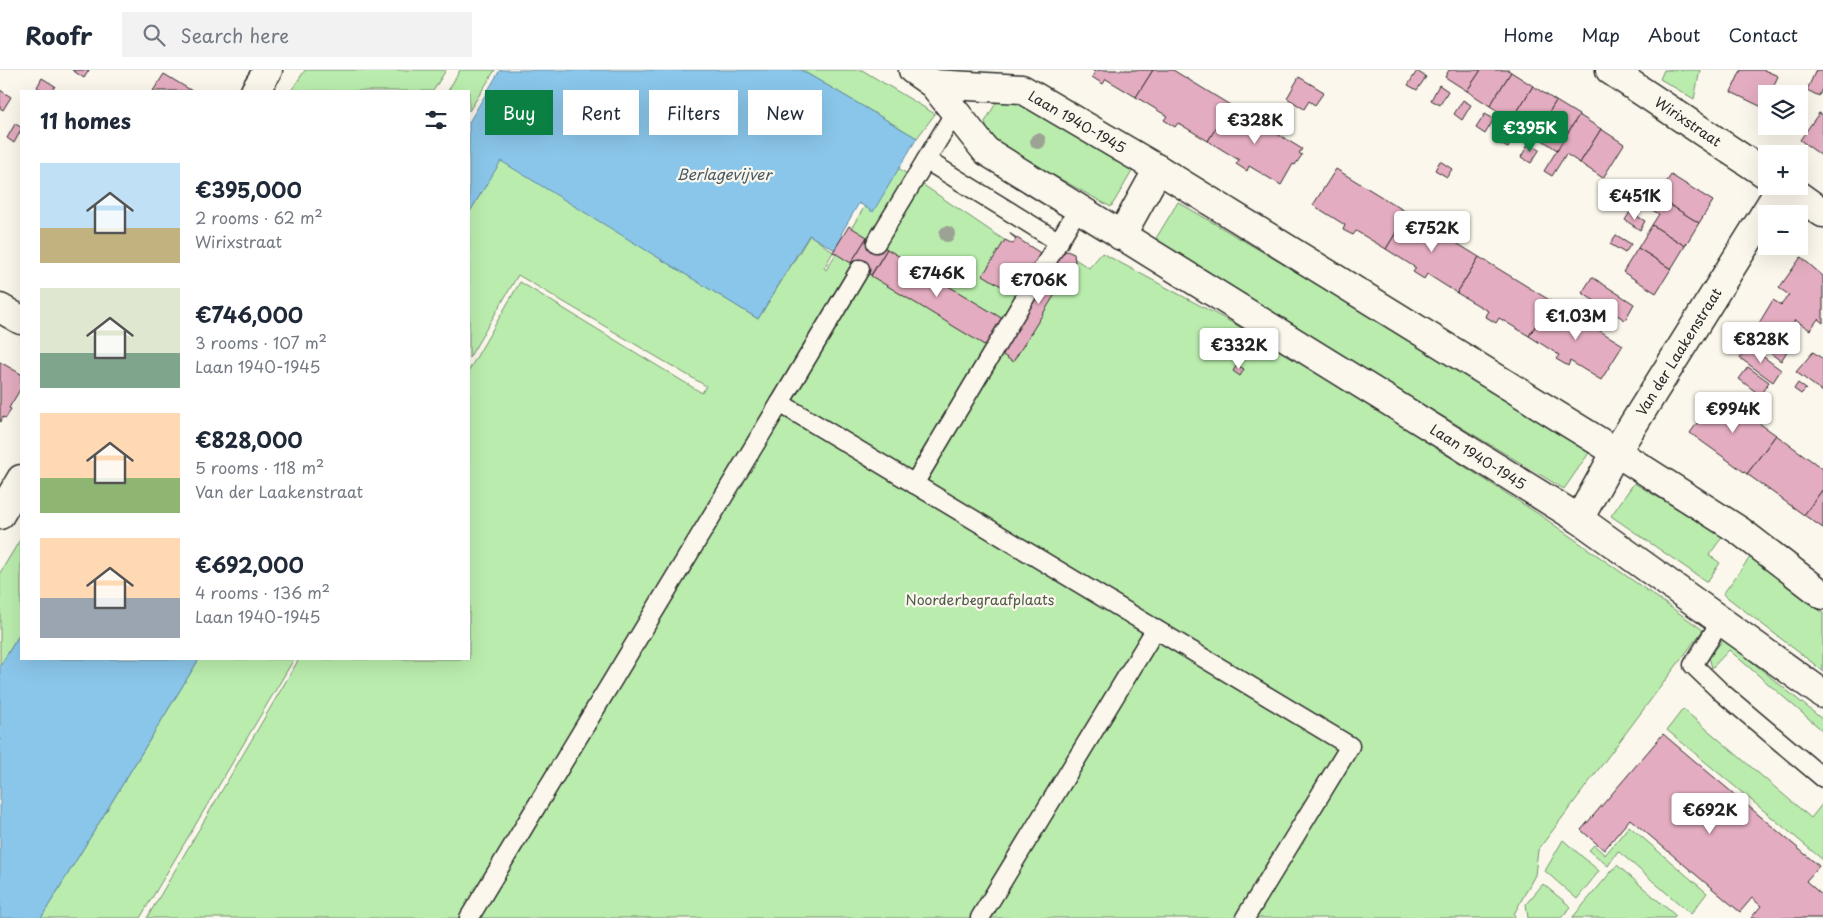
<!DOCTYPE html>
<html lang="en">
<head>
<meta charset="utf-8">
<style>
  :root { --surface:#fff; --page:#f2f2f3; --text:#1f2937; --muted:#747a83; --line:#e0e1e3; --accent:#0b8043 }
  body { margin:0; font-family:"Playpen Sans",sans-serif; background:var(--page); color:var(--text); height:100vh; display:flex; flex-direction:column; font-size:19px; white-space:nowrap }
  * { box-sizing:border-box; margin:0 }
  p { font-size:16px; color:var(--muted) }
  .icon { flex:none; width:28px; height:28px; fill:none; stroke:currentColor; stroke-width:2; stroke-linecap:round; stroke-linejoin:round }
  .map { position:relative; flex:1; overflow:hidden }
  .details { position:absolute; left:20px; top:20px; width:450px; height:570px; display:flex; flex-direction:column; background:var(--surface); border-radius:0px; box-shadow:0 5px 20px #0002 }
  .details>* { flex:none }
  .top-card { position:absolute; left:485px; top:20px; width:475px; height:45px; display:flex; gap:10px }
  .controls { position:absolute; left:1758px; top:15px; display:grid; gap:10px }
  .controls a { display:grid; place-items:center; width:50px; height:50px; border-radius:0px; background:var(--surface); box-shadow:0 5px 20px #0002; font-size:25px }
  .price { position:absolute; translate:-50% -42px; padding:0 11px; border-radius:5px; background:#fff; color:#222; font-size:16px; line-height:32px; filter:drop-shadow(0 1px 2px #0008) }
  .price::after { content:''; position:absolute; left:50%; top:30px; width:15px; height:11px; margin-left:-8px; background:inherit; clip-path:polygon(0 0,100% 0,50% 100%) }
  .price.selected { background:var(--accent); color:#fff }
  ul { padding:0; list-style:none }
  li { display:flex; align-items:center; gap:15px; height:125px; padding:0 20px }
  li span { display:grid; place-items:center; flex:none; width:140px; height:100px; border-radius:0px; color:#555 }
  li>.icon { margin-inline-start:auto }
  span .icon { width:60px; height:60px; fill:#fffc; stroke-width:1 }
  li b { font-size:21px }
  h2 { display:flex; justify-content:space-between; align-items:center; height:60px; padding:0 20px; font-size:21px }
  .pill { padding:0 18px; border-radius:0px; background:var(--surface); box-shadow:0 5px 20px #0002; font-size:18px; line-height:45px }
  .pill.selected { background:var(--accent); color:#fff }
  header { display:flex; align-items:center; gap:30px; box-sizing:border-box; height:70px; padding:0 25px; background:var(--surface); border-bottom:1px solid var(--line) }
  header strong { font-size:24px }
  nav { display:flex; gap:28px; margin-inline-start:auto; font-size:18px }
  .search { width:350px; height:45px; background:var(--page); display:flex; align-items:center; gap:12px; box-sizing:border-box; padding:0 18px; border-radius:0px; color:var(--muted); font-size:19px }
  .map>svg:first-child { display:block }
  .green { fill:#baedad; stroke:#728c6c }
  .water { fill:#8ac6ea; stroke:#64889e }
  .building { fill:#e4acc0; stroke:#2b2b2b }
  .lines { fill:none; stroke-linecap:round; stroke-linejoin:round }
  .service-casing { stroke:#2b2b2b; stroke-width:21 }
  .minor-casing { stroke:#2b2b2b; stroke-width:31 }
  .tertiary-casing { stroke:#2b2b2b; stroke-width:31 }
  .service { stroke:#fbf7ec; stroke-width:18 }
  .minor { stroke:#fbf7ec; stroke-width:28 }
  .tertiary { stroke:#fbf7ec; stroke-width:28 }
  .tree { fill:#9ca294 }
  .labels { text-anchor:middle; stroke-width:4.5; stroke-linejoin:round; paint-order:stroke }
  .street-label { font-size:14px; fill:#2b2b2b; stroke:#fbf7ec }
  .park-label { font-size:14px; fill:#4f5c4c; stroke:#fbf7ec }
  .water-label { font-size:15px; font-style:italic; fill:#485a64; stroke:#fbf7ec }
</style>
</head>
<body>
<header>
<strong>Roofr</strong>
<div class="search"><svg class="icon" aria-label="search" viewBox="0 0 24 24"><circle cx="10" cy="10" r="6"/><path d="M15 15l6 6"/></svg>Search here</div>
<nav><a>Home</a><a>Map</a><a>About</a><a>Contact</a></nav>
</header>
<div class="map">
<svg width="1823" height="848" viewBox="0 0 1823 848">
  <rect width="100%" height="100%" fill="#fbf7ec"/>
  <filter id="ink" filterUnits="userSpaceOnUse"><feTurbulence type="fractalNoise" baseFrequency=".02" numOctaves="2"/><feDisplacementMap in="SourceGraphic" scale="10" xChannelSelector="R" yChannelSelector="G"/><feConvolveMatrix kernelMatrix="1 2 1 2 8 2 1 2 1" color-interpolation-filters="sRGB"/></filter>
  <g filter="url(#ink)">
    <!-- green -->
    <g class="green">
      <path d="M305 0H446L433 21H291Z"/>
      <path d="M460 0H495L469 41V21H448Z"/>
      <path d="M801 0H862L935 44 917 68Z"/>
      <path d="M1664 0H1700L1694 29 1660 9Z"/>
      <path d="M1015 29 1134 98 1111 137 990 70 985 52 997 31Z"/>
      <path d="M501 90 758 249 810 165 833 182 824 198 826 200 891 93 1063 210 1075 189 1089 198 1102 183 1270 273 1333 312 1540 445 1703 560 1538 780 1535 805 1514 844 1515 848H147L299 589H469V300L520 212 702 323 706 316 518 205 469 288V143Z"/>
      <path d="M1178 132 1413 271 1591 380 1564 419 1174 185 1155 170Z"/>
      <path d="M1634 413 1723 466 1709 485 1720 493 1707 512 1611 446Z"/>
      <path d="M21 468V562L0 596V503Z"/>
      <path d="M1751 486 1823 543V601L1723 524Z"/>
      <path d="M1724 569 1823 650V661L1729 580 1712 598 1709 587Z"/>
      <path d="M199 589H294L140 848H41Z"/>
      <path d="M1683 639 1811 748 1823 733V790L1667 660Z"/>
      <path d="M1629 756 1707 823 1691 844 1618 781 1608 796 1589 780 1594 775 1605 785Z"/>
      <path d="M1563 770 1599 801 1577 829 1545 801Z"/>
      <path d="M1617 795 1676 846 1674 848H1572Z"/>
      <path d="M1543 814 1571 837 1561 848H1528L1526 834Z"/>
    </g>
    <!-- water -->
    <g class="water">
      <path d="M500 0H801L917 68 873 142 859 133 841 164 843 166 835 180 809 165 758 249 501 91 469 143V52Z"/>
      <path d="M21 562V589H199L41 848H0V596Z"/>
    </g>
    <!-- building -->
    <g class="building">
      <path d="M72 0H89L84 8Z"/>
      <path d="M1092 0H1153L1136 27 1106 9 1103 14 1092 7 1095 2Z"/>
      <path d="M1153 0H1173L1230 35 1208 71 1178 53 1175 57 1164 50 1167 46 1136 27Z"/>
      <path d="M1449 0H1481L1467 21 1445 7Z"/>
      <path d="M1481 0H1508L1511 2 1490 36 1467 21Z"/>
      <path d="M1741 0H1764L1778 6 1770 24H1766L1764 38 1731 22Z"/>
      <path d="M1816 0H1823V16L1819 26 1807 20Z"/>
      <path d="M1417 1 1426 7 1417 20 1408 15Z"/>
      <path d="M1511 2 1533 16 1512 50 1490 36Z"/>
      <path d="M164 4 192 21H153Z"/>
      <path d="M1299 7 1324 22 1315 35 1309 31 1304 39 1287 28Z"/>
      <path d="M42 8 55 16 52 21H44L37 17Z"/>
      <path d="M1439 15 1448 21 1440 35 1431 30Z"/>
      <path d="M1533 16 1556 31 1535 65 1512 50Z"/>
      <path d="M0 20 11 27 3 40 0 38Z"/>
      <path d="M1463 30 1471 35 1462 50 1454 44Z"/>
      <path d="M1556 31 1579 45 1557 80 1535 65Z"/>
      <path d="M1230 35 1302 79 1299 83 1302 85 1295 95 1293 94 1281 115 1249 96 1247 101 1236 94 1239 90 1208 71Z"/>
      <path d="M1819 43 1823 45 1822 86 1800 70Z"/>
      <path d="M1485 44 1494 49 1485 64 1476 58Z"/>
      <path d="M1579 45 1601 59 1580 93 1566 84 1552 106 1544 101Z"/>
      <path d="M15 54 21 57V60L14 73 7 68Z"/>
      <path d="M1508 58 1516 64 1508 78 1498 73Z"/>
      <path d="M1601 59 1624 74 1603 108 1580 93Z"/>
      <path d="M1529 73 1540 79 1531 93 1521 87Z"/>
      <path d="M1440 91 1452 99 1447 107 1435 100Z"/>
      <path d="M1336 99 1408 143 1386 179 1356 161 1353 165 1343 160 1345 155 1313 135Z"/>
      <path d="M1671 105 1713 131 1699 153 1657 127Z"/>
      <path d="M1645 119 1659 128 1653 137 1639 128Z"/>
      <path d="M1659 128 1699 153 1685 176 1652 155 1659 144 1649 138 1650 135 1653 137Z"/>
      <path d="M1630 142 1645 151 1640 160 1625 150Z"/>
      <path d="M1408 143 1479 187 1457 223 1427 204 1424 209 1413 202 1416 198 1386 179Z"/>
      <path d="M1652 155 1685 176 1671 199 1638 178Z"/>
      <path d="M849 156 867 167 851 193 833 182Z"/>
      <path d="M1009 163 1042 184 1023 215 1014 220 1006 219 983 205 1005 170 1013 174 1016 169Z"/>
      <path d="M1616 165 1631 174 1625 183 1610 174Z"/>
      <path d="M867 167 887 179 871 205 851 193Z"/>
      <path d="M1638 178 1671 199 1656 223 1623 202Z"/>
      <path d="M887 179 1003 249 986 276 871 206Z"/>
      <path d="M1067 181 1074 184 1075 192 1013 292 1000 283 1061 183Z"/>
      <path d="M1479 187 1551 231 1529 266 1499 248 1496 253 1486 247 1485 246 1488 241 1457 223Z"/>
      <path d="M1801 187 1823 206V253L1818 249 1810 260 1795 250 1790 259 1797 265 1781 291 1750 268 1773 230 1781 235 1789 225 1779 218Z"/>
      <path d="M1592 207 1634 234 1625 250 1582 223Z"/>
      <path d="M1551 231 1623 275 1601 310 1570 291 1568 296 1556 289 1559 285 1529 266Z"/>
      <path d="M1749 276 1781 300 1773 312 1740 288Z"/>
      <path d="M1813 282 1823 289V322L1796 302Z"/>
      <path d="M0 292 21 304V318L9 338 11 339 6 348 3 347 0 352Z"/>
      <path d="M1237 295 1244 299 1240 306 1233 301Z"/>
      <path d="M1748 297 1769 312 1760 325 1739 309Z"/>
      <path d="M1798 313 1806 319 1801 324 1794 319Z"/>
      <path d="M1718 324 1776 365 1747 404 1690 363Z"/>
      <path d="M1776 365 1823 399V419L1804 445 1747 404Z"/>
      <path d="M1823 419V458L1804 445Z"/>
      <path d="M1663 664 1819 796 1806 811 1823 826V848H1751L1761 836 1752 828 1740 842 1630 749 1604 780 1581 760Z"/>
    </g>
    <g class="lines">
      <defs>
        <g id="service">
          <path d="M926 90 1059 172"/>
          <path d="M876 173 955 42"/>
          <path d="M780 333 860 199"/>
          <path d="M914 414 1078 139"/>
          <path d="M1721 551 1693 595 1719 620 1823 708"/>
          <path d="M469 848 780 333 1350 676 1245 848"/>
          <path d="M980 848 1155 560"/>
        </g>
        <g id="minor">
          <path d="M1610 0 1766 104"/>
          <path d="M933 14 1022 19 1158 99 1616 382 1740 461 1823 525"/>
          <path d="M255 21 268 0"/>
          <path d="M1785 116 1823 143"/>
          <path d="M1121 166 1158 99"/>
          <path d="M0 238 21 250"/>
          <path d="M0 445 21 409"/>
          <path d="M1579 449 1616 382 1782 116"/>
        </g>
        <path id="tertiary" d="M913 0 933 14 986 81 1579 449 1823 624"/>
      </defs>
      <!-- service casing -->
      <use href="#service" class="service-casing"/>
      <!-- minor casing -->
      <use href="#minor" class="minor-casing"/>
      <!-- tertiary casing -->
      <use href="#tertiary" class="tertiary-casing"/>
      <!-- service -->
      <use href="#service" class="service"/>
      <!-- minor -->
      <use href="#minor" class="minor"/>
      <!-- tertiary -->
      <use href="#tertiary" class="tertiary"/>
    </g>
    <!-- trees -->
    <g class="tree">
      <circle cx="1038" cy="71" r="8"/>
      <circle cx="947" cy="164" r="8"/>
    </g>
  </g>
  <g class="labels">
    <!-- street labels -->
    <g class="street-label">
      <text transform="translate(1077 52) rotate(30)" y="5">Laan 1940-1945</text>
      <text transform="translate(1688 52) rotate(34)" y="5">Wirixstraat</text>
      <text transform="translate(1679 282) rotate(-58)" y="5">Van der Laakenstraat</text>
      <text transform="translate(1478 387) rotate(32)" y="5">Laan 1940-1945</text>
    </g>
    <!-- park labels -->
    <g class="park-label">
      <text x="980" y="535">Noorderbegraafplaats</text>
    </g>
    <!-- water labels -->
    <g class="water-label">
      <text x="724" y="110">Berlagevijver</text>
    </g>
  </g>
</svg>
<div class="controls">
<a><svg class="icon" aria-label="layers" viewBox="0 0 24 24"><path d="M12 4l9 5-9 5-9-5zM3 14l9 5 9-5"/></svg></a>
<a>+</a>
<a>−</a>
</div>
<b class="price" style="left:1255px;top:75px">€328K</b>
<b class="price selected" style="left:1530px;top:83px">€395K</b>
<b class="price" style="left:1635px;top:151px">€451K</b>
<b class="price" style="left:1432px;top:183px">€752K</b>
<b class="price" style="left:937px;top:228px">€746K</b>
<b class="price" style="left:1039px;top:235px">€706K</b>
<b class="price" style="left:1576px;top:271px">€1.03M</b>
<b class="price" style="left:1761px;top:294px">€828K</b>
<b class="price" style="left:1239px;top:300px">€332K</b>
<b class="price" style="left:1733px;top:364px">€994K</b>
<b class="price" style="left:1710px;top:765px">€692K</b>
<div class="top-card">
<a class="pill selected">Buy</a>
<a class="pill">Rent</a>
<a class="pill">Filters</a>
<a class="pill">New</a>
</div>
<section class="details">
<h2>11 homes<svg class="icon" aria-label="filters" viewBox="0 0 24 24"><path d="M4 7h16M4 17h16"/><circle cx="9" cy="7" r="2"/><circle cx="15" cy="17" r="2"/></svg></h2>
<ul>
<li><span style="background:linear-gradient(#bfe0f5 65%,#c2b280 0)"><svg class="icon" aria-label="home" viewBox="0 0 24 24"><path d="M3 11l9-7 9 7M6 9v11h12V9"/></svg></span><div><b>€395,000</b><p>2 rooms · 62 m²</p><p>Wirixstraat</p></div></li>
<li><span style="background:linear-gradient(#dfe7d0 65%,#7fa58c 0)"><svg class="icon" aria-label="home" viewBox="0 0 24 24"><path d="M3 11l9-7 9 7M6 9v11h12V9"/></svg></span><div><b>€746,000</b><p>3 rooms · 107 m²</p><p>Laan 1940-1945</p></div></li>
<li><span style="background:linear-gradient(#ffd9b3 65%,#8fb573 0)"><svg class="icon" aria-label="home" viewBox="0 0 24 24"><path d="M3 11l9-7 9 7M6 9v11h12V9"/></svg></span><div><b>€828,000</b><p>5 rooms · 118 m²</p><p>Van der Laakenstraat</p></div></li>
<li><span style="background:linear-gradient(#ffd9b3 60%,#9aa5b1 0)"><svg class="icon" aria-label="home" viewBox="0 0 24 24"><path d="M3 11l9-7 9 7M6 9v11h12V9"/></svg></span><div><b>€692,000</b><p>4 rooms · 136 m²</p><p>Laan 1940-1945</p></div></li>
</ul>
</section>
</div>
</body>
</html>
